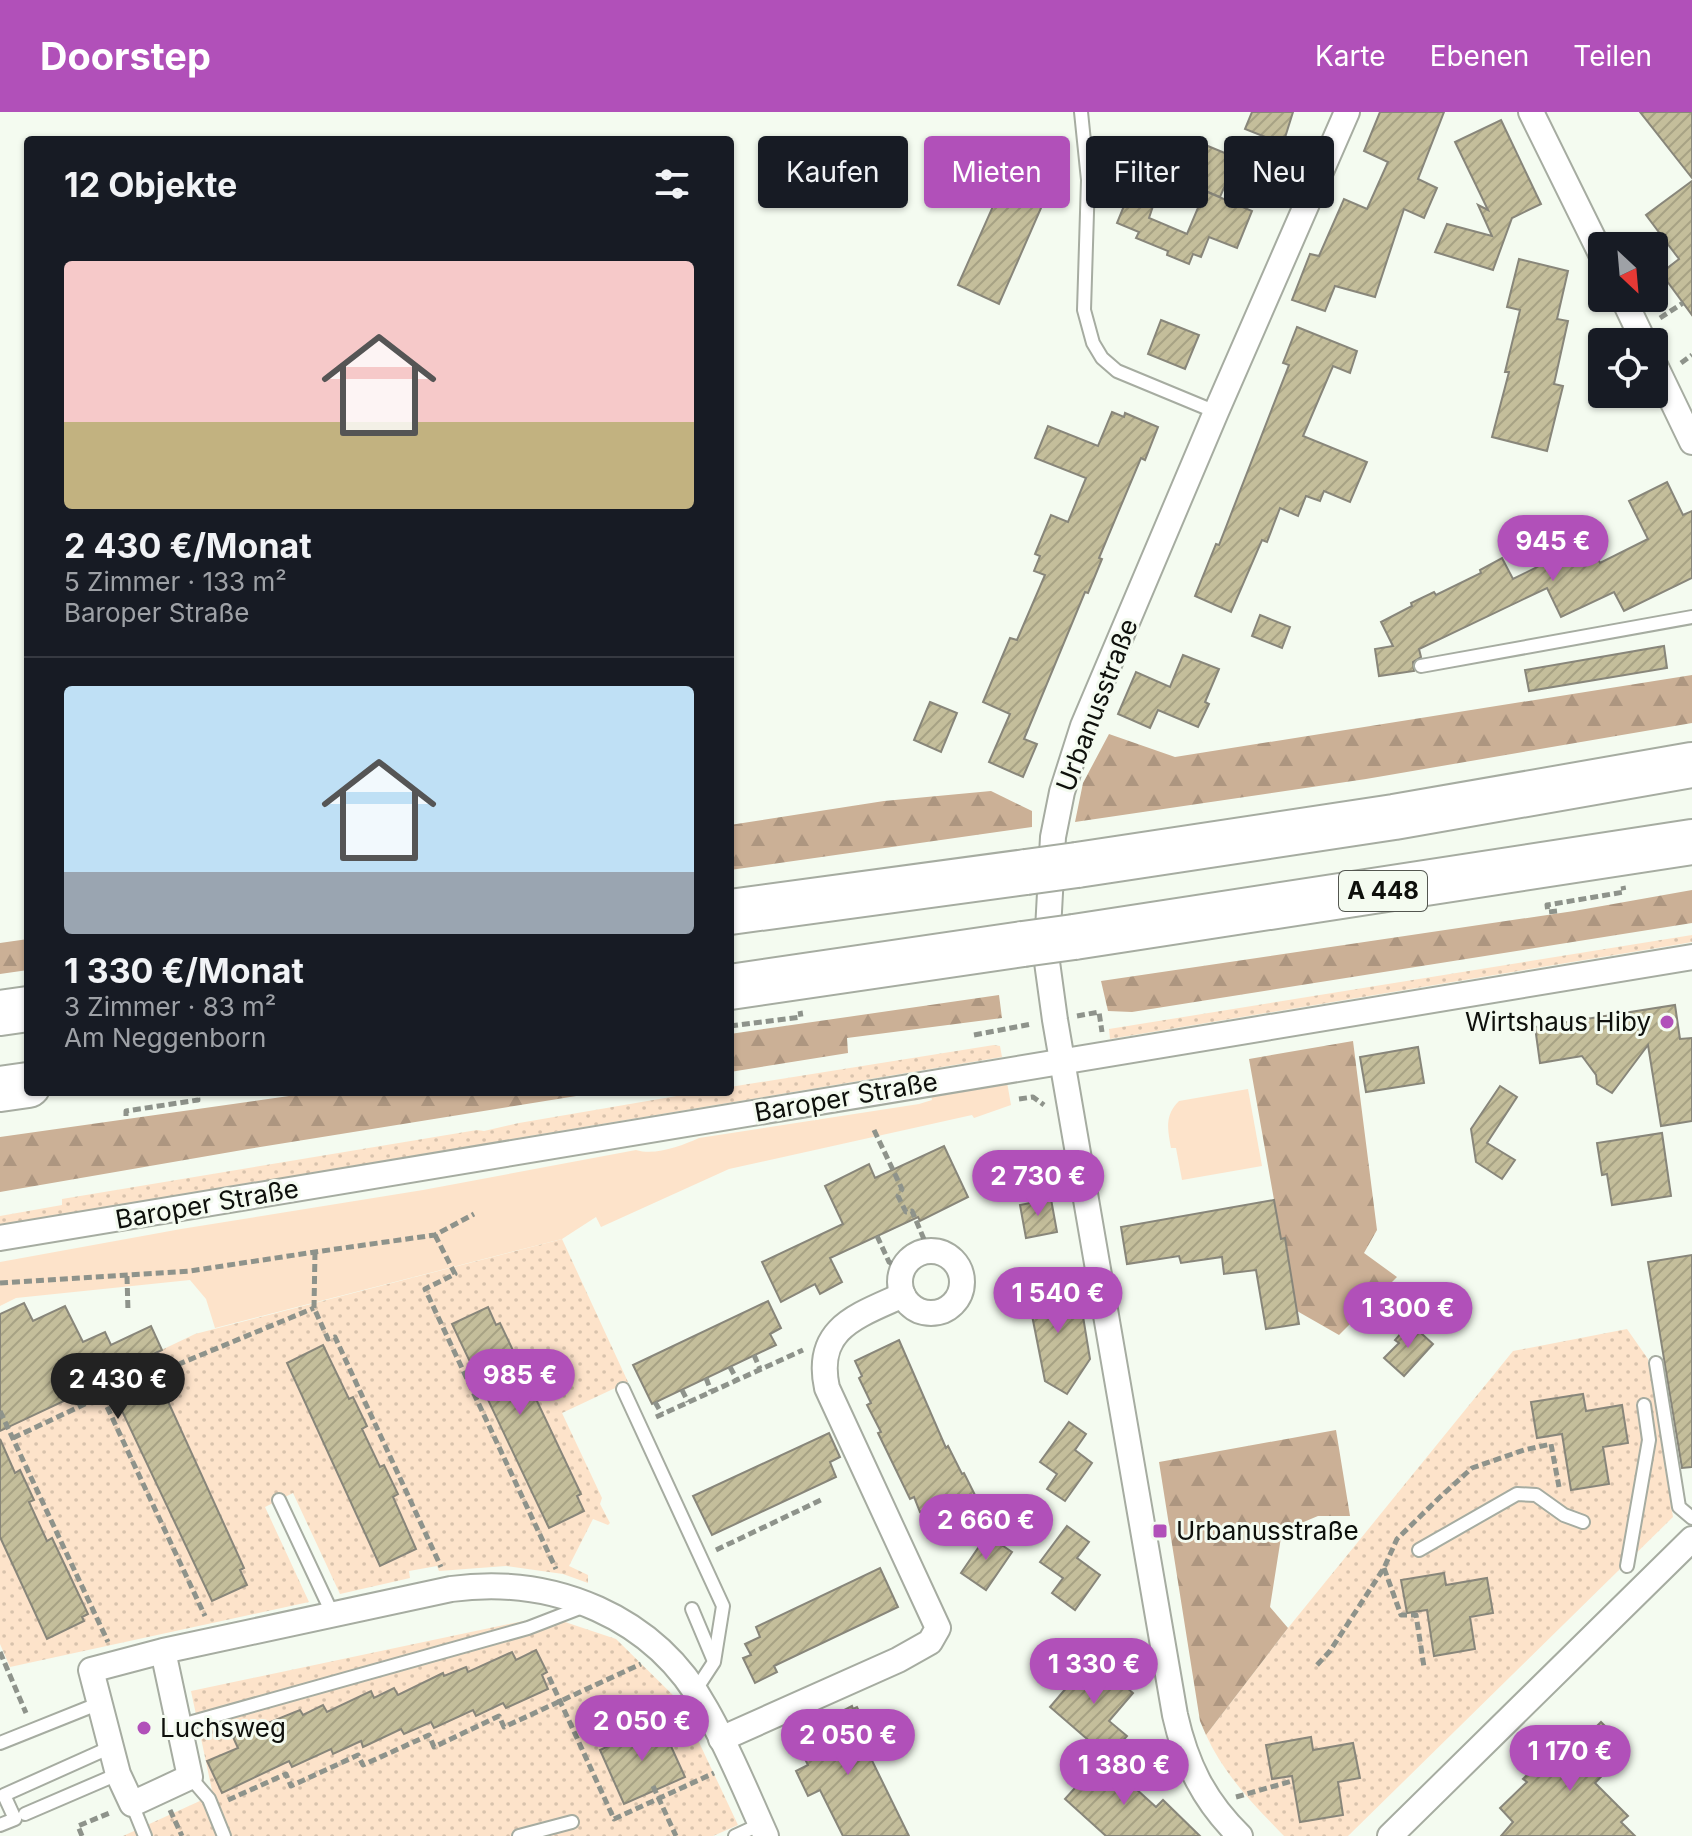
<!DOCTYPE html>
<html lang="de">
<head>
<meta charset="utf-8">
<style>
  :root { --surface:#171b24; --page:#242831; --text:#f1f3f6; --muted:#9ea1a6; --line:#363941; --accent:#b150b9 }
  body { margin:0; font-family:Inter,sans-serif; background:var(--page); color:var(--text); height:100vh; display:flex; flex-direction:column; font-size:30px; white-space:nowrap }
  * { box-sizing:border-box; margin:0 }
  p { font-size:26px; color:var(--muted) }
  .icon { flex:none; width:44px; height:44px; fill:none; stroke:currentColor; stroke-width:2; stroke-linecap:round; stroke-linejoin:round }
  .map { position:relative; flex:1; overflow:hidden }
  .drawer { position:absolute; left:24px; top:24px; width:710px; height:960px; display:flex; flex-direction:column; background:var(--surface); border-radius:8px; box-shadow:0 2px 6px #0004 }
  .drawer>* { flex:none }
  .banner { position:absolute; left:758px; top:24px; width:760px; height:72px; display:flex; gap:16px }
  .needle { width:52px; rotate:154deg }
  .fabs { position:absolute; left:1588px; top:120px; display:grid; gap:16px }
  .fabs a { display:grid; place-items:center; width:80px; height:80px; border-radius:8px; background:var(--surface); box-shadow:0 2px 6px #0004; font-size:40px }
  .price { position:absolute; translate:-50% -68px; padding:0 18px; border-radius:28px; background:var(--accent); color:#fff; font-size:26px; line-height:52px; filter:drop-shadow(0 2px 4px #0008) }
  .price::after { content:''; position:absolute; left:50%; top:48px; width:24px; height:18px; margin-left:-12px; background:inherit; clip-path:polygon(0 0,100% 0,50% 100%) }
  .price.current { background:#222; color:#fff }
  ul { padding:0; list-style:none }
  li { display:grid; align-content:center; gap:16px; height:424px; padding:0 40px }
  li+li { border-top:2px solid var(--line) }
  li span { display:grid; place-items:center; height:248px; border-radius:8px; color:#555 }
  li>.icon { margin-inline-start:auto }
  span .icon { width:144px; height:144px; fill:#fffc; stroke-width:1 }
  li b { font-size:34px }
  h2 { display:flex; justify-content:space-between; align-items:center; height:96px; padding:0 40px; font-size:34px }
  .chip { padding:0 28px; border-radius:8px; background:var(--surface); box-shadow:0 2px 6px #0004; font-size:28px; line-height:72px }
  .chip.current { background:var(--accent); color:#fff }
  header { display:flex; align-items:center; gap:48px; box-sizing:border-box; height:112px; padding:0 40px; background:var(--accent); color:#fff }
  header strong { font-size:38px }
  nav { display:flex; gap:44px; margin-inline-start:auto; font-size:28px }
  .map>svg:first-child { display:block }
  .grass { fill:url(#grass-dots) }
  .forest { fill:url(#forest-firs) }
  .park { fill:#fde3ca }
  .building { fill:url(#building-hatch); stroke:#88867a; stroke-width:2 }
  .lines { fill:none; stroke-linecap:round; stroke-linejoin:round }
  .lane-casing { stroke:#a6aca1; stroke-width:16 }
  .street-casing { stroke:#a6aca1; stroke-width:28 }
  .highway-casing { stroke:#a6aca1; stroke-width:48 }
  .path { stroke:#8e938b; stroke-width:5; stroke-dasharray:8 4; stroke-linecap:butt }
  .lane { stroke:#fff; stroke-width:12 }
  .street { stroke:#fff; stroke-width:24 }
  .highway { stroke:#fff; stroke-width:44 }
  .highway-bridge-casing { stroke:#a6aca1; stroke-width:48; stroke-linecap:butt }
  .highway-bridge { stroke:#fff; stroke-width:44 }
  .poi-dot { fill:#b150b9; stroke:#f4fbf0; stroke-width:3 }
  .labels { text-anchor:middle; stroke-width:6; stroke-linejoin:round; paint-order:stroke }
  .shield { fill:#f4fbf0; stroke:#535650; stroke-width:2 }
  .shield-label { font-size:24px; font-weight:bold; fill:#0e100c }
  .street-label { font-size:26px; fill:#0e100c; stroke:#f4fbf0 }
  .poi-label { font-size:26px; fill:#0e100c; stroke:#f4fbf0; text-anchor:start }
</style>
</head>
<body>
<header>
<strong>Doorstep</strong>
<nav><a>Karte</a><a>Ebenen</a><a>Teilen</a></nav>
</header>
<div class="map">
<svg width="1692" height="1724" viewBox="0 0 1692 1724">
  <defs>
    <pattern id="grass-dots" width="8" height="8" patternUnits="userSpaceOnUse" patternTransform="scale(2)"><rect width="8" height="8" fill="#fde3ca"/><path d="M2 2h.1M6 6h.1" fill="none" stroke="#d8c2ac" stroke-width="1.8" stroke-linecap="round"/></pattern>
    <pattern id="forest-firs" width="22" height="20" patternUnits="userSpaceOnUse" patternTransform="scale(2)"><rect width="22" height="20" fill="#cbb096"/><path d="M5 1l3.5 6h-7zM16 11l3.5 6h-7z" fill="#ad9680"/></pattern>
    <pattern id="building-hatch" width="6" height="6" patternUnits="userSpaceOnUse" patternTransform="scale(2)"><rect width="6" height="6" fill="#c4be9b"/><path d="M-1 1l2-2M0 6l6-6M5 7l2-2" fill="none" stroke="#a7a284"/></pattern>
  </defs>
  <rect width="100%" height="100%" fill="#f4fbf0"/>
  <!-- grass -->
  <g class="grass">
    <path d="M1692 823V830L1675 833 1110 927 1109 917Z"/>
    <path d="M994 933 1000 934 1002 945 0 1113V1104L62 1093V1087L477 1018 484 1019 519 1011 700 980H730V975Z"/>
    <path d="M562 1127 628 1270 562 1301 602 1386 600 1392 610 1411 608 1413 593 1407 569 1454 588 1463V1471L563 1462 506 1454 439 1459 437 1454 409 1459 410 1466 340 1482 293 1381 265 1395 309 1490 10 1555 0 1532V1282L37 1302 101 1267 195 1222Z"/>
    <path d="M1627 1217 1648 1247 1673 1405 1348 1724H1284C1253 1692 1225 1664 1206 1623L1288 1516 1513 1239Z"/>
    <path d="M547 1504 616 1527 680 1590 738 1713 713 1724H123L213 1683 191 1579Z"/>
  </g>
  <!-- forest -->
  <g class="forest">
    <path d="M1692 563V611L1366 667 1075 710 1083 671 1109 622 1175 645Z"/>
    <path d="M991 679 1032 699V715L730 758V713L884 689Z"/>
    <path d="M1692 778V811L1132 900 1108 899 1101 869 1574 799Z"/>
    <path d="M28 827V858L0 862V831Z"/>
    <path d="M999 883 1002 906 847 926 848 941 730 960V922Z"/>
    <path d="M1353 929 1377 1118 1364 1141 1397 1165 1339 1223 1297 1199 1285 1127H1281L1249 947Z"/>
    <path d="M317 980H601L248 1037 0 1080V1025Z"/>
    <path d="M1336 1318 1350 1404H1318L1282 1419 1270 1495 1288 1516 1206 1623 1200 1609 1159 1350Z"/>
  </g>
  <!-- park -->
  <g class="park">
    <path d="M1007 970 1011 993 974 1006 972 1003 729 1057 601 1115 596 1105 562 1127 215 1216 206 1187 190 1168 16 1186 0 1194V1150L181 1117 423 1078 636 1038C655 1044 681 1034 699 1026L919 992 932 988 931 983Z"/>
    <path d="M1248 977 1262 1054 1182 1068 1176 1036H1171C1168 1017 1164 1004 1179 989Z"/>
  </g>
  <!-- building -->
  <g class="building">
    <path d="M1252 0H1293L1283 32 1245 17Z"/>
    <path d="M1380 0H1444L1418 67 1437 76 1424 106 1404 97 1375 185 1335 174 1325 199 1292 188 1310 142 1319 144 1344 87 1367 97 1388 50 1364 39Z"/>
    <path d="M1640 0H1692V66Z"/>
    <path d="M1501 8 1541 92 1512 106 1493 158 1435 140 1447 112 1492 124 1478 93 1488 98 1455 30Z"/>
    <path d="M1203 32 1237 46 1220 85 1186 71Z"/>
    <path d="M1014 47 1055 64 999 192 958 173Z"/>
    <path d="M1692 69V203L1661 161 1679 147 1646 103Z"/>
    <path d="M1205 79 1252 99 1237 136 1209 125 1201 145 1193 142 1189 152 1167 143 1168 139 1136 126 1139 120 1117 111 1128 84 1153 94 1149 106 1187 122Z"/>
    <path d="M1519 147 1568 159 1557 207 1568 209 1554 272 1563 274 1547 339 1492 325 1509 260H1505L1520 198 1507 195Z"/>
    <path d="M1161 208 1199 223 1185 257 1148 242Z"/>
    <path d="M1297 215 1357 239 1350 261 1333 254 1303 324 1367 350 1350 390 1324 379 1320 389 1306 384 1298 404 1280 396 1267 430 1262 428 1231 500 1195 484 1216 432 1219 433 1289 253 1283 251Z"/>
    <path d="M1112 300 1124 305 1125 301 1158 315 1145 348 1141 346 1099 446 1102 447 1088 481 1085 480 1024 627 1037 632 1023 665 989 650 1010 602 983 590 1010 526 1017 528 1045 463 1034 459 1040 444 1035 442 1051 403 1068 410 1086 366 1035 346 1048 314 1098 334Z"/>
    <path d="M1667 370 1683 403 1692 399V466L1624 499 1614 480 1561 505 1547 476 1419 537 1421 545 1413 550 1414 559 1379 564 1375 537 1393 534 1381 510 1412 494 1411 491 1434 480 1436 483 1481 461 1480 458 1502 446 1513 467 1589 429 1600 451 1648 427 1629 389Z"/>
    <path d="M1260 503 1290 515 1282 536 1252 524Z"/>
    <path d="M1664 534 1667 556 1529 579 1525 558Z"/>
    <path d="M1183 543 1219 557 1205 590 1209 592 1198 615 1158 598 1150 616 1118 602 1136 560 1170 575Z"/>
    <path d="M930 590 957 601 941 640 914 628Z"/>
    <path d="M1675 893 1680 927 1692 926V1009L1661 1014 1648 933 1612 981 1597 972 1596 963 1582 944 1540 951 1535 915Z"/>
    <path d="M1418 935 1424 971 1366 980 1360 945Z"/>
    <path d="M1500 974 1517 985 1487 1031 1515 1048 1502 1067 1476 1050 1471 1017Z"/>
    <path d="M1662 1021 1671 1084 1612 1093 1607 1062 1602 1063 1597 1031Z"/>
    <path d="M944 1034 968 1085 920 1109 918 1105 830 1146 842 1170 820 1182 815 1172 781 1190 762 1150 843 1112 825 1074 869 1052 875 1066Z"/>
    <path d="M1051 1087 1057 1120 1026 1126 1020 1093Z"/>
    <path d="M1274 1088 1281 1127 1285 1126 1299 1212 1266 1217 1256 1158 1224 1162 1222 1145 1181 1151 1179 1144 1127 1152 1121 1115Z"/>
    <path d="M1692 1143V1355L1682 1356 1648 1150Z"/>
    <path d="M1048 1164 1053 1192 1080 1186 1090 1247 1067 1282 1045 1269 1025 1168Z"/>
    <path d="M768 1189 781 1216 770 1222 776 1233 652 1292 633 1253Z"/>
    <path d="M24 1191 33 1209 65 1194 83 1230 105 1220 111 1233 151 1214 162 1238 143 1247 161 1287 166 1285 244 1456 240 1458 247 1473 212 1489 106 1265 65 1285 66 1288 0 1319V1202Z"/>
    <path d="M488 1195 496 1213 500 1211 581 1382 577 1384 584 1399 549 1416 452 1212Z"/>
    <path d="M1410 1211 1433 1232 1404 1264 1384 1246 1399 1231 1395 1228Z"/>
    <path d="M899 1228 946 1336 948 1334 962 1362 964 1361 977 1387 937 1407H928L924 1398 920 1400 914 1385 910 1387 878 1321 881 1320 867 1293 871 1291 859 1266 862 1264 855 1249Z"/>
    <path d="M323 1233 349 1287 353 1285 367 1314 362 1317 380 1355 384 1353 398 1382 393 1385 416 1437 380 1454 287 1251Z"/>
    <path d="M1583 1282 1586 1299 1622 1293 1628 1331 1603 1335 1609 1372 1571 1378 1562 1322 1537 1326 1531 1290Z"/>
    <path d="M1069 1310 1086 1322 1075 1338 1092 1351 1065 1389 1047 1377 1057 1362 1040 1350Z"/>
    <path d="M829 1321 840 1345 830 1350 836 1365 712 1423 693 1384Z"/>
    <path d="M0 1327 15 1361 20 1358 34 1388 29 1390 47 1429 52 1426 88 1502 82 1505 84 1509 47 1527 0 1425Z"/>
    <path d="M1067 1414 1089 1430 1077 1446 1100 1463 1075 1498 1052 1481 1063 1466 1040 1450Z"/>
    <path d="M987 1423 1012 1440 986 1478 961 1461Z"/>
    <path d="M880 1456 898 1495 774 1554 777 1560 755 1571 743 1546 751 1543 745 1532 760 1525 756 1515Z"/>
    <path d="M1444 1461 1446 1473 1487 1466 1493 1501 1470 1505 1475 1537 1434 1544 1427 1498 1407 1501 1401 1468Z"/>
    <path d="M536 1538 547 1560 542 1563 548 1577 506 1596 503 1591 476 1604 473 1598 434 1616 431 1610 404 1622 401 1617 363 1635 361 1629 333 1642 331 1637 292 1655 289 1649 222 1681 207 1649 238 1636 233 1625 300 1598 303 1603 323 1593 327 1600 371 1579 374 1586 394 1576 398 1583 443 1561 444 1564 466 1555 468 1560 512 1540 516 1548Z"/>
    <path d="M1092 1546 1133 1581 1109 1609 1127 1624 1108 1645 1050 1595Z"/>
    <path d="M852 1594 853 1597 857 1595 867 1616 858 1620 909 1724H843L820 1678 808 1684 796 1659 808 1653 800 1637 811 1631 802 1614 829 1601 831 1605Z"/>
    <path d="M660 1610 685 1665 624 1692 600 1638Z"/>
    <path d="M1601 1610 1628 1637 1595 1671 1628 1704 1621 1710 1635 1724H1501L1513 1710 1500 1696 1527 1670 1523 1667 1547 1643 1554 1649 1571 1632 1575 1636Z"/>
    <path d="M1311 1625 1313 1638 1353 1631 1360 1666 1338 1670 1343 1703 1300 1710 1292 1664 1272 1667 1266 1633Z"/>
    <path d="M1102 1646 1156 1695 1163 1688 1200 1724H1106L1065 1687Z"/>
  </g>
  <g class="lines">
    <defs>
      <g id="lane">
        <path d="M1081 0 1088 68 1084 198 1093 231 1102 246 1117 259 1216 300"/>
        <path d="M1421 554 1692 505"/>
        <path d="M1656 1251 1679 1395 1692 1406"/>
        <path d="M623 1277 723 1494 714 1550 695 1579"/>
        <path d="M279 1388 333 1503"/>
        <path d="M1419 1438 1517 1382 1536 1383 1564 1403 1583 1410"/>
        <path d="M1627 1454 1649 1328 1644 1293"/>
        <path d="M692 1497 713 1547"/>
        <path d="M178 1614 528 1516 585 1494"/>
        <path d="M0 1631 100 1591"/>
        <path d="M190 1665 209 1687 224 1724"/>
        <path d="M132 1692 145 1724"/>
        <path d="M25 1702 118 1662"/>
        <path d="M0 1713 15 1707 4 1683 111 1635"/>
        <path d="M519 1724 572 1710"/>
        <path d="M735 1724 761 1712"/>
      </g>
      <g id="street">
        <path d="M1531 0 1602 144"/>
        <path d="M1623 186 1644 230"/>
        <path d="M1654 251 1692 330"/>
        <path d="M0 1126 1692 845"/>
        <circle cx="931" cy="1170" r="31"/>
        <path d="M163 1539 190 1665 132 1692 118 1662 91 1558 163 1539 451 1477C553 1463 655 1504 706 1597 729 1637 747 1682 766 1724"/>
        <path d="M721 1627 898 1548 930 1530 938 1516 827 1276C814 1216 857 1204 903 1183"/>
        <path d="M1240 1724C1204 1689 1186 1652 1175 1603L1055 908 1047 850 1048 818 1053 725 1062 680 1083 614 1216 300 1347 0"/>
        <path d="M1390 1724 1692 1427"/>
      </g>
      <g id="highway">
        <path d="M1077 753 1394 705 1692 653"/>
        <path d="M730 800 1026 760"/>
        <path d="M1074 825 1692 730"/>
        <path d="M730 875 1023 832"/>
        <path d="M0 901 28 897"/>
        <path d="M0 977 28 973"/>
      </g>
    </defs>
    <!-- lane casing -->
    <use href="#lane" class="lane-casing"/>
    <!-- street casing -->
    <use href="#street" class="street-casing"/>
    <!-- highway casing -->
    <use href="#highway" class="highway-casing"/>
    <!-- path -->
    <g class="path">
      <path d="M1645 134 1661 123"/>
      <path d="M1660 206 1683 191"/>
      <path d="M1681 251 1692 243"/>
      <path d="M1557 799 1548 800 1547 793 1624 780 1623 774"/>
      <path d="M1077 904 1099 900 1102 920"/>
      <path d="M730 914 801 905 800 899"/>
      <path d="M730 921H732"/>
      <path d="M974 923 1032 912"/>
      <path d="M1019 987 1033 985 1044 993"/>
      <path d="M126 1004V999L198 988 197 980"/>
      <path d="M874 1018 902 1077 898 1084 906 1100 912 1099 929 1139"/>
      <path d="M435 1123 455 1162 425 1177 556 1457"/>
      <path d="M877 1124 889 1150 902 1157"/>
      <path d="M315 1140 314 1196 328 1227 335 1225 441 1455"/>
      <path d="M127 1164 128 1199"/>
      <path d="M0 1171 190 1159 315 1140 435 1123 474 1102"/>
      <path d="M754 1243 760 1257"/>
      <path d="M730 1255 737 1268"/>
      <path d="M706 1266 711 1279"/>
      <path d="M682 1278 688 1290"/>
      <path d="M102 1284 205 1504"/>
      <path d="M655 1290 662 1302"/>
      <path d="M0 1299 108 1530"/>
      <path d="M656 1305 803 1238"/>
      <path d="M13 1326 102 1284 314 1196"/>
      <path d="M716 1438 823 1387"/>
      <path d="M1384 1456 1401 1503H1416L1424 1555"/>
      <path d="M0 1540 26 1601"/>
      <path d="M1317 1553 1330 1539 1384 1456 1397 1427 1439 1386 1472 1356 1524 1338 1551 1332 1559 1375"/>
      <path d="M549 1565 614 1707 714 1661"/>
      <path d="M653 1674 676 1724"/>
      <path d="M1236 1685 1292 1669"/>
      <path d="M228 1688 286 1662 291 1674 358 1643 363 1653 429 1623 434 1635 499 1604 504 1615 641 1552"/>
      <path d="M170 1698 182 1724"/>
      <path d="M82 1724 78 1714 112 1700"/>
    </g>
    <!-- lane -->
    <use href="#lane" class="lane"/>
    <!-- street -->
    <use href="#street" class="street"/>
    <!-- highway -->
    <use href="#highway" class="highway"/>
    <defs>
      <g id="highway-bridge">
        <path d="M1026 760 1077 753"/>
        <path d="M1023 832 1074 825"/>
      </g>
    </defs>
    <!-- highway-bridge casing -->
    <use href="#highway-bridge" class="highway-bridge-casing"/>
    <!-- highway-bridge -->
    <use href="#highway-bridge" class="highway-bridge"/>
  </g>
  <!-- markers -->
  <g class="poi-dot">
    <circle cx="1667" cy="910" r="8"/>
    <rect x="1152" y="1411" width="16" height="16" rx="4"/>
    <circle cx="144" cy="1616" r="8"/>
  </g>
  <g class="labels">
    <!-- shield labels -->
    <rect class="shield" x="1339" y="759" width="88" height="40" rx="6"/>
    <g class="shield-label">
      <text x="1383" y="787">A 448</text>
    </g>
    <!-- street labels -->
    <g class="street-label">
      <text transform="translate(1097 593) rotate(-69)" y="9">Urbanusstraße</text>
      <text transform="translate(846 985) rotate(-10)" y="9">Baroper Straße</text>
      <text transform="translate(207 1092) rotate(-10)" y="9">Baroper Straße</text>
    </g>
    <!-- poi labels -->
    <g class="poi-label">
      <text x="1651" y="919" text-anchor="end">Wirtshaus Hiby</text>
      <text x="1176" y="1428">Urbanusstraße</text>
      <text x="160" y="1625">Luchsweg</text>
    </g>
  </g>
</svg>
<div class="fabs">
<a><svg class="needle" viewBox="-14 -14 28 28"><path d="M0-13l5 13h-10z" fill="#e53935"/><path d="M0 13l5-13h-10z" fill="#9ea1a6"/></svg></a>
<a><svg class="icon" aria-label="locate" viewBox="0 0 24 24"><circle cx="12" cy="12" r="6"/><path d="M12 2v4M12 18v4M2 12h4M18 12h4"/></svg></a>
</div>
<b class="price" style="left:1553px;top:471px">945 €</b>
<b class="price" style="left:1038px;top:1106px">2 730 €</b>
<b class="price" style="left:1058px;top:1223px">1 540 €</b>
<b class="price" style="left:1408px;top:1238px">1 300 €</b>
<b class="price" style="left:520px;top:1305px">985 €</b>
<b class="price current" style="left:118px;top:1309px">2 430 €</b>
<b class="price" style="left:986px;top:1450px">2 660 €</b>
<b class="price" style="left:1094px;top:1594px">1 330 €</b>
<b class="price" style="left:642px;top:1651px">2 050 €</b>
<b class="price" style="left:848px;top:1665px">2 050 €</b>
<b class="price" style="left:1570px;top:1681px">1 170 €</b>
<b class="price" style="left:1124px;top:1695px">1 380 €</b>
<div class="banner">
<a class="chip">Kaufen</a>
<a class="chip current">Mieten</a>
<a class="chip">Filter</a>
<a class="chip">Neu</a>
</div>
<section class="drawer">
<h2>12 Objekte<svg class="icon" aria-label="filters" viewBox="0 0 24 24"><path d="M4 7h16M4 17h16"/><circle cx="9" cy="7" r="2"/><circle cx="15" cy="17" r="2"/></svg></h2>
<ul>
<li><span style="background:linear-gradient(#f6c9c9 65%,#c2b280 0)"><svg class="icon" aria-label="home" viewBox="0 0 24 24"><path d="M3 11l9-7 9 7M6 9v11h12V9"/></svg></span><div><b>2 430 €/Monat</b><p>5 Zimmer · 133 m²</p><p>Baroper Straße</p></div></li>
<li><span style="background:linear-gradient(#bfe0f5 75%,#9aa5b1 0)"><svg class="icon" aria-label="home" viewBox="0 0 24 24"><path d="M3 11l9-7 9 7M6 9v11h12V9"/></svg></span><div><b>1 330 €/Monat</b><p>3 Zimmer · 83 m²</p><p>Am Neggenborn</p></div></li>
</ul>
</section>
</div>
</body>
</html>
